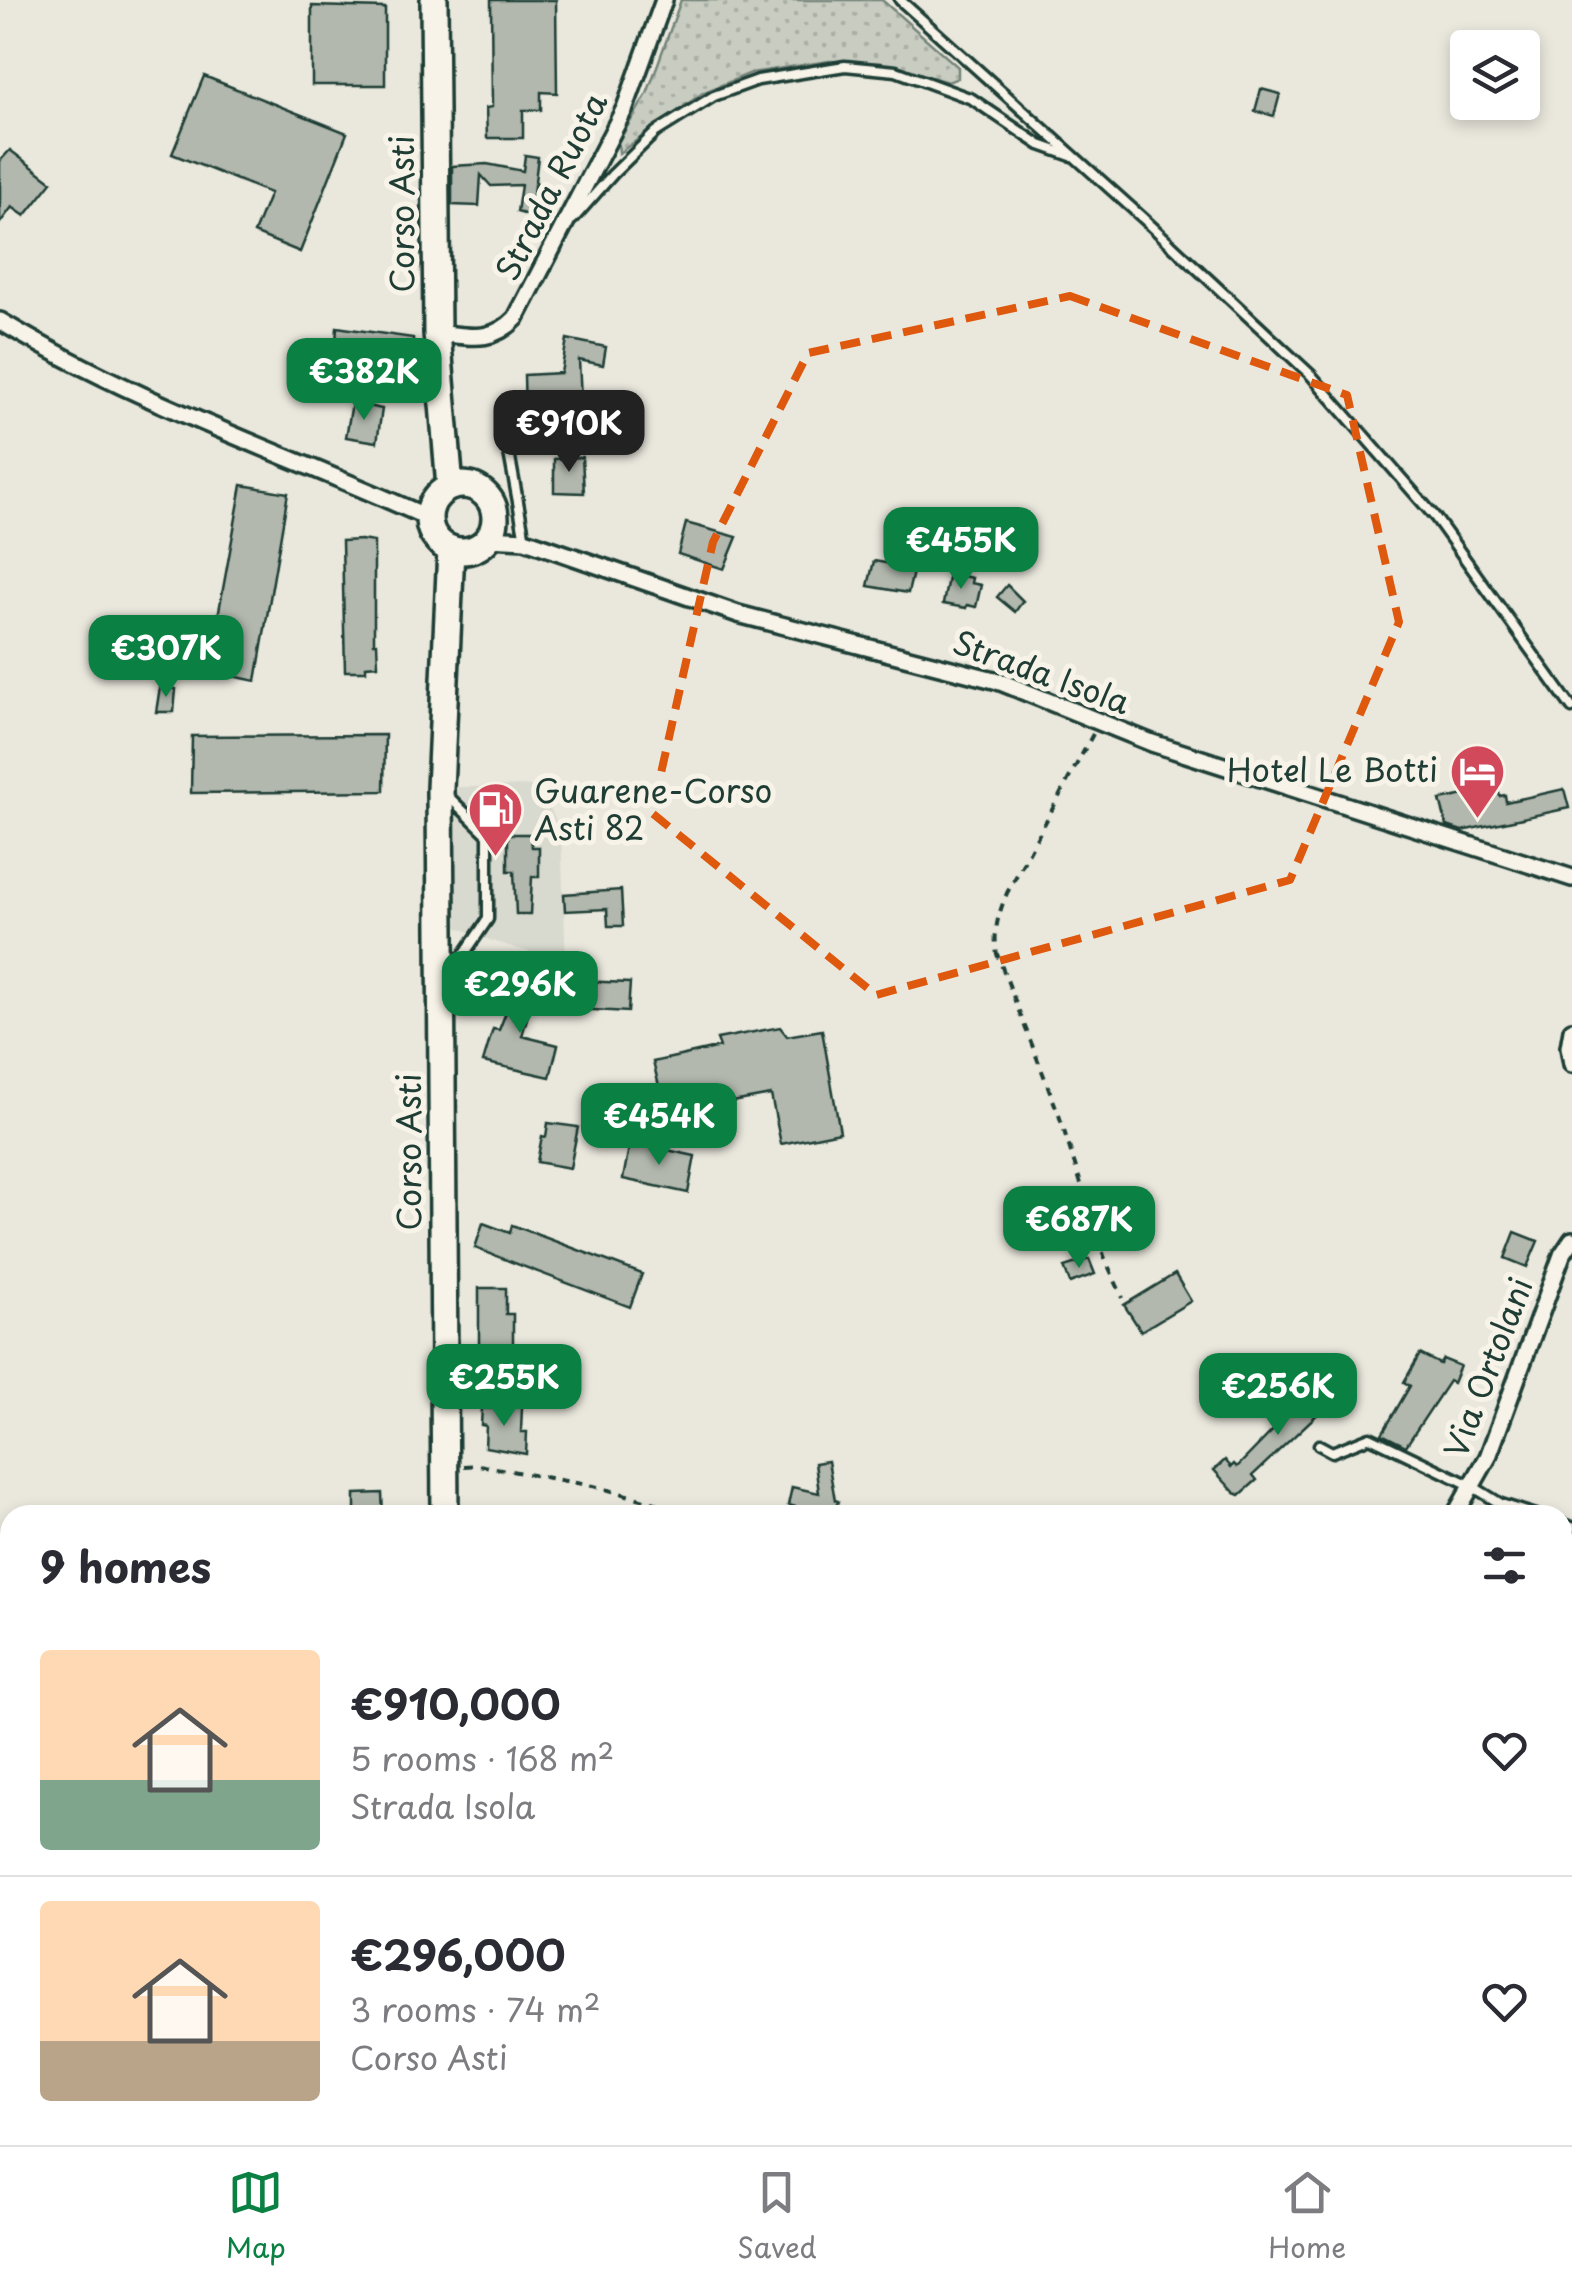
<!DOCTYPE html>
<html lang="en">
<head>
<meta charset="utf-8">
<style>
  :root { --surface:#fff; --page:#f7f7f7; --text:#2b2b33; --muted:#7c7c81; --line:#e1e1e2; --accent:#0b8043 }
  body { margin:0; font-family:"Playpen Sans",sans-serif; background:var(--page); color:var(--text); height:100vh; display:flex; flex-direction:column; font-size:38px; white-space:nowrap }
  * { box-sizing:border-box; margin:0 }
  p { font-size:32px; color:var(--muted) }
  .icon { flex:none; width:55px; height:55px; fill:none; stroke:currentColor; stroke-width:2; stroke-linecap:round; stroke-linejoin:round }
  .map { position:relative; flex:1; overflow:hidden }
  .sheet { position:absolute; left:0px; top:1505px; width:1572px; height:640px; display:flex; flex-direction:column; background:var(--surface); border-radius:30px 30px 0 0; box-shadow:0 5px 15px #0003 }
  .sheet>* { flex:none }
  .controls { position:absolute; left:1450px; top:30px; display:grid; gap:20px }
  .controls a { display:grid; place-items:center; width:90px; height:90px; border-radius:10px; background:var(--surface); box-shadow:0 5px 15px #0003; font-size:50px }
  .price { position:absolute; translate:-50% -85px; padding:0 22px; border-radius:20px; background:var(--accent); color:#fff; font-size:32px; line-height:65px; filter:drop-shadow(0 2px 5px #0008) }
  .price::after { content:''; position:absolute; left:50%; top:60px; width:30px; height:22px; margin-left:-15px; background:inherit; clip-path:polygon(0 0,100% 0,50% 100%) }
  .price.active { background:#222; color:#fff }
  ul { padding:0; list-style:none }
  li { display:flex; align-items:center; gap:30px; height:250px; padding:0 40px }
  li+li { border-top:2px solid var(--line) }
  li span { display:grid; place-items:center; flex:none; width:280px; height:200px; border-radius:10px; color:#555 }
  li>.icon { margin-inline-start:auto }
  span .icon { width:120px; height:120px; fill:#fffc; stroke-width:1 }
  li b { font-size:42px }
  h2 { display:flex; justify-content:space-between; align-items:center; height:120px; padding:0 40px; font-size:42px }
  .menu { display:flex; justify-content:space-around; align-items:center; height:140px; border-top:2px solid var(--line); background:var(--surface); font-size:28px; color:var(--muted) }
  .menu a { display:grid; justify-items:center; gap:5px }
  .menu .active { color:var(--accent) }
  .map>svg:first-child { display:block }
  .built { fill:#d9dacf }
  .grass { fill:url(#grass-dots); stroke:#74847a; stroke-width:2.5 }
  .building { fill:#b2b8ae; stroke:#1f3d34; stroke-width:2.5 }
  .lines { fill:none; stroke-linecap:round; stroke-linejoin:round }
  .service-casing { stroke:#1f3d34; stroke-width:15 }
  .minor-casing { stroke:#1f3d34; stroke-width:22 }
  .primary-casing { stroke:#1f3d34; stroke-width:32 }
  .path { stroke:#1f3d34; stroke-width:4; stroke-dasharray:8 8; stroke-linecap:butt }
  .service { stroke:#f7f3e8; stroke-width:8 }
  .minor { stroke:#f7f3e8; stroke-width:15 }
  .primary { stroke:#f7f3e8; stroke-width:25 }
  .marked { fill:none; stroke:#de580e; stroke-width:8; stroke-dasharray:20 12; stroke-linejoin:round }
  .labels { text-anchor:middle; stroke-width:10; stroke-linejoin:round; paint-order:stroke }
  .street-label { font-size:32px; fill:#1f3d34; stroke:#f7f3e8 }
  .poi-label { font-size:32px; fill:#1f3d34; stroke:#f7f3e8; text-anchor:end }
</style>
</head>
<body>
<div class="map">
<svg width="1572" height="2145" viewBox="0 0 1572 2145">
  <defs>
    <pattern id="grass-dots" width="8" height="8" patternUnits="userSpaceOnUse" patternTransform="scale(2.5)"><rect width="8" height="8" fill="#c8ccc1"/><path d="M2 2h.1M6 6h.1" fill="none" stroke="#abb0a6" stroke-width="1.8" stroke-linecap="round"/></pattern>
  </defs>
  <rect width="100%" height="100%" fill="#eae8dd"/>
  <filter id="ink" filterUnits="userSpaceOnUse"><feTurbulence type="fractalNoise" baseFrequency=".01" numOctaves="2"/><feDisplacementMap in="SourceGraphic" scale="20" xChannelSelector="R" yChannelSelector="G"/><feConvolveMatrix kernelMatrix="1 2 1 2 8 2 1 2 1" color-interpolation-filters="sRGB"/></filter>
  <g filter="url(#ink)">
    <!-- built -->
    <path class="built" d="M540 786 561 832 566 963 492 941 452 925 451 787Z"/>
    <!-- grass -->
    <path class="grass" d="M681 0H882L958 67V78L948 82 881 63 829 61 751 73 704 92 619 153 618 142 647 94Z"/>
    <!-- building -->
    <g class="building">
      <path d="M491 0H556L557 93 541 92V110H523V138H487L486 108 492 107Z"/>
      <path d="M312 6 385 8V85H312Z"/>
      <path d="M204 76 347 133 300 252 254 233 270 193 172 154Z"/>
      <path d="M1261 89 1280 94 1274 116 1255 111Z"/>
      <path d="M10 150 52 182 25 216 12 207 0 223V161Z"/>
      <path d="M525 155 538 157 535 181 538 184 534 185 531 216 517 212 521 185 491 186 481 175 479 206 452 205V166L487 164 523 171Z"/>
      <path d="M337 327 413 338 414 359 352 349 340 395 333 394Z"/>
      <path d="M567 339 606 347 603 365 579 360 582 418 525 416 524 375 561 373Z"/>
      <path d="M352 403 382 409 377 442 346 437Z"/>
      <path d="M582 457 584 493 554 492V459Z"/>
      <path d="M242 485 288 493 256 681 208 671Z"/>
      <path d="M686 523 737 537 724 569 678 554Z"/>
      <path d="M361 540 374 542V643H377L378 665 366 666V671H345L342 541Z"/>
      <path d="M874 561 914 568 908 593 868 586Z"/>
      <path d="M949 573 972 578 971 583 981 585 976 607 967 605 966 608 943 604Z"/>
      <path d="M1007 585 1023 601 1015 612 997 597Z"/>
      <path d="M160 687 176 689 174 712H156Z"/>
      <path d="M385 735 384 791 191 793 192 736Z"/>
      <path d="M1564 789 1569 808 1462 831 1447 826 1440 800 1490 790V793L1499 792 1500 796 1505 795 1506 802Z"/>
      <path d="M508 834H529L532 847H539V877H532L530 914H516L514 871H508Z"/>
      <path d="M621 890 623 926H608L607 909 565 911 564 894Z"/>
      <path d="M514 978 543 987 539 1000 533 998 522 1036 558 1045 550 1077 483 1062 493 1029 499 1030 514 992 510 991Z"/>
      <path d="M578 981 630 983 628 1012 576 1009Z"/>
      <path d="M780 1027 787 1036 822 1030 840 1132 781 1144 771 1095 683 1111 682 1098 663 1102 653 1062 720 1047 717 1039Z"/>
      <path d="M548 1123 578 1127 570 1168 537 1162 542 1136 546 1137Z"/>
      <path d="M630 1142 695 1156 688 1193 623 1179Z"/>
      <path d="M483 1223 510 1233 512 1225 642 1274 630 1307 475 1248Z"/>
      <path d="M1515 1232 1538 1241 1527 1267 1505 1258Z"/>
      <path d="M1089 1259 1095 1274 1070 1283 1064 1267Z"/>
      <path d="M1175 1274 1191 1301 1141 1331 1124 1305Z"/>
      <path d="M479 1288H506V1314H513V1347H507V1374H479Z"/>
      <path d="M1420 1354 1440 1364 1443 1359 1460 1366 1453 1383 1449 1381 1406 1446 1382 1434 1410 1386 1404 1382Z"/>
      <path d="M1325 1386 1341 1402 1329 1413 1324 1408 1253 1475 1257 1480 1240 1495 1235 1493 1214 1470 1225 1460 1231 1467 1234 1464 1237 1467 1286 1417 1281 1412 1308 1388 1315 1395Z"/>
      <path d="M496 1406 522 1407 521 1432H527L526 1454 485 1447 486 1426 481 1425 482 1408 496 1409Z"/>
      <path d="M828 1461 835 1500 838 1501 834 1515H794L796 1507 788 1505 792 1487 819 1493 815 1463Z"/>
      <path d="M382 1493 383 1515H355V1494Z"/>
    </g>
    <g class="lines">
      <defs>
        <g id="service">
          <path d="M900 0 1145 220 1311 375 1435 517 1572 708"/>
          <path d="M573 219 613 174 656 132 714 96 758 80 845 66 896 71 972 99 1040 145 1071 156"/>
          <path d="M505 431 525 540"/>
          <path d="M446 794 488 835V919L450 975"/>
          <path d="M1319 1445 1332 1452 1370 1437 1472 1486 1501 1504 1536 1515"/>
          <path d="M1562 1524 1572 1527"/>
        </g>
        <g id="minor">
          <path d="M0 321C135 403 286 453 429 518"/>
          <path d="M437 333C469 336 491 344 516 318L625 108 664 0"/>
          <path d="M488 538 525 540 738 614 998 681 1152 743 1572 878"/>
          <path d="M1572 1030 1569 1047 1572 1064"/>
          <path d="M1455 1515 1488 1457 1562 1255 1572 1240"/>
          <path d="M788 2145 791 2135"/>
        </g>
        <g id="primary">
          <path d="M434 0 437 333 450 487"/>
          <circle cx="462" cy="518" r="33"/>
          <path d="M445 1515 440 789 451 549"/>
          <path d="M450 2135V2145"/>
        </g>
      </defs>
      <!-- service casing -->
      <use href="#service" class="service-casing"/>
      <!-- minor casing -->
      <use href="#minor" class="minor-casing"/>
      <!-- primary casing -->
      <use href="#primary" class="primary-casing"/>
      <!-- path -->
      <g class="path">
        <path d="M1093 734 1007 893C998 915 993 931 997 954L1059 1115 1105 1259 1123 1298"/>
        <path d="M464 1466 479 1465 598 1487 699 1515"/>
        <path d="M939 2135 950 2145"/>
      </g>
      <!-- service -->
      <use href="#service" class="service"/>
      <!-- minor -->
      <use href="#minor" class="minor"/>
      <!-- primary -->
      <use href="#primary" class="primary"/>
    </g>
  </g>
  <!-- marked area -->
  <path class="marked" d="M1070 296 1347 395 1399 622 1290 880 876 995 652 813 713 542 808 353Z"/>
  <!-- icons -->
  <defs>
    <symbol id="hotel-pin" viewBox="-11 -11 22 30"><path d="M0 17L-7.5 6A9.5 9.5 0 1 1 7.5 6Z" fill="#d1495b" stroke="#f7f3e8"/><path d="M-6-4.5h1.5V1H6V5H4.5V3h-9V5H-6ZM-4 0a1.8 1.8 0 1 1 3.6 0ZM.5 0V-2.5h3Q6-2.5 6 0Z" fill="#fff"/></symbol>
    <symbol id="fuel-pin" viewBox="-11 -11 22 30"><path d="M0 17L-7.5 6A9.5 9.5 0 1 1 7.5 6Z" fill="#d1495b" stroke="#f7f3e8"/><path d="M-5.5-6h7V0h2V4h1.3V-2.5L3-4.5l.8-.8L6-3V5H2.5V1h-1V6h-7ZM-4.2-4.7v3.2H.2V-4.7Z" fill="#fff"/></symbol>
  </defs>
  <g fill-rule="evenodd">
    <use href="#hotel-pin" x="1446" y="740" width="63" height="86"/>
    <use href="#fuel-pin" x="464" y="778" width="63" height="86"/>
  </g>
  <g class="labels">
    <!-- street labels -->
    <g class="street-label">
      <text transform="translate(552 187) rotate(-63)" y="11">Strada Ruota</text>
      <text transform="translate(403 214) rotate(-90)" y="11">Corso Asti</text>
      <text transform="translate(1041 673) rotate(20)" y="11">Strada Isola</text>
      <text transform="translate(410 1152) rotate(-90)" y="11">Corso Asti</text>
      <text transform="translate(1489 1368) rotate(-69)" y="11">Via Ortolani</text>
    </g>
    <!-- poi labels -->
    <g class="poi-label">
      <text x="1438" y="782">Hotel Le Botti</text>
      <text x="534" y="803" text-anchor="start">Guarene-Corso<tspan x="534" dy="37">Asti 82</tspan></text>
    </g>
  </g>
</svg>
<div class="controls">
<a><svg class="icon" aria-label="layers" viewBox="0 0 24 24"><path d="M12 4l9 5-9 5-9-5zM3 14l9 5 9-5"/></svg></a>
</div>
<b class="price" style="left:364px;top:423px">€382K</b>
<b class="price active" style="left:569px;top:475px">€910K</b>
<b class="price" style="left:961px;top:592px">€455K</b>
<b class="price" style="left:166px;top:700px">€307K</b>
<b class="price" style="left:520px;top:1036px">€296K</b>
<b class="price" style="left:659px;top:1168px">€454K</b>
<b class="price" style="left:1079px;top:1271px">€687K</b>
<b class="price" style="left:504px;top:1429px">€255K</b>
<b class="price" style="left:1278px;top:1438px">€256K</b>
<section class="sheet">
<h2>9 homes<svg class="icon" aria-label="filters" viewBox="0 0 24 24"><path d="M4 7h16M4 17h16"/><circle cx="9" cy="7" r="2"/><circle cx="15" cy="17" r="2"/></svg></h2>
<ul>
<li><span style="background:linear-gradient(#ffd9b3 65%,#7fa58c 0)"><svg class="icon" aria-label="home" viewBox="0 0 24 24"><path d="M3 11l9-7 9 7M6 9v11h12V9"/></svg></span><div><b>€910,000</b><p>5 rooms · 168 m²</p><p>Strada Isola</p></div><svg class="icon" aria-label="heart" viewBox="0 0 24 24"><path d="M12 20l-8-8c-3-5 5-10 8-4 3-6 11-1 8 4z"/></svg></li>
<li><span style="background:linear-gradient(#ffd9b3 70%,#b9a48a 0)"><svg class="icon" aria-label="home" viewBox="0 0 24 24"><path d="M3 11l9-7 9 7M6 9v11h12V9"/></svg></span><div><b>€296,000</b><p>3 rooms · 74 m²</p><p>Corso Asti</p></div><svg class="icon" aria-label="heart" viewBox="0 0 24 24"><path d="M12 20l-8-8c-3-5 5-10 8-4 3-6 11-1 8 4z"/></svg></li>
</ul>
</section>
</div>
<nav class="menu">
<a class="active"><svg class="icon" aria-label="map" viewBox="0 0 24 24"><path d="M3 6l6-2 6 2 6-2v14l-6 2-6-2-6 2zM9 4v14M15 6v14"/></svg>Map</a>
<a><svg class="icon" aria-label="saved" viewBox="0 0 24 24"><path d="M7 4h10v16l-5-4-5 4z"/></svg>Saved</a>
<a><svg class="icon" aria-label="home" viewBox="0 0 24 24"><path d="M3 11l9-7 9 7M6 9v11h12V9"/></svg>Home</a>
</nav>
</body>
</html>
